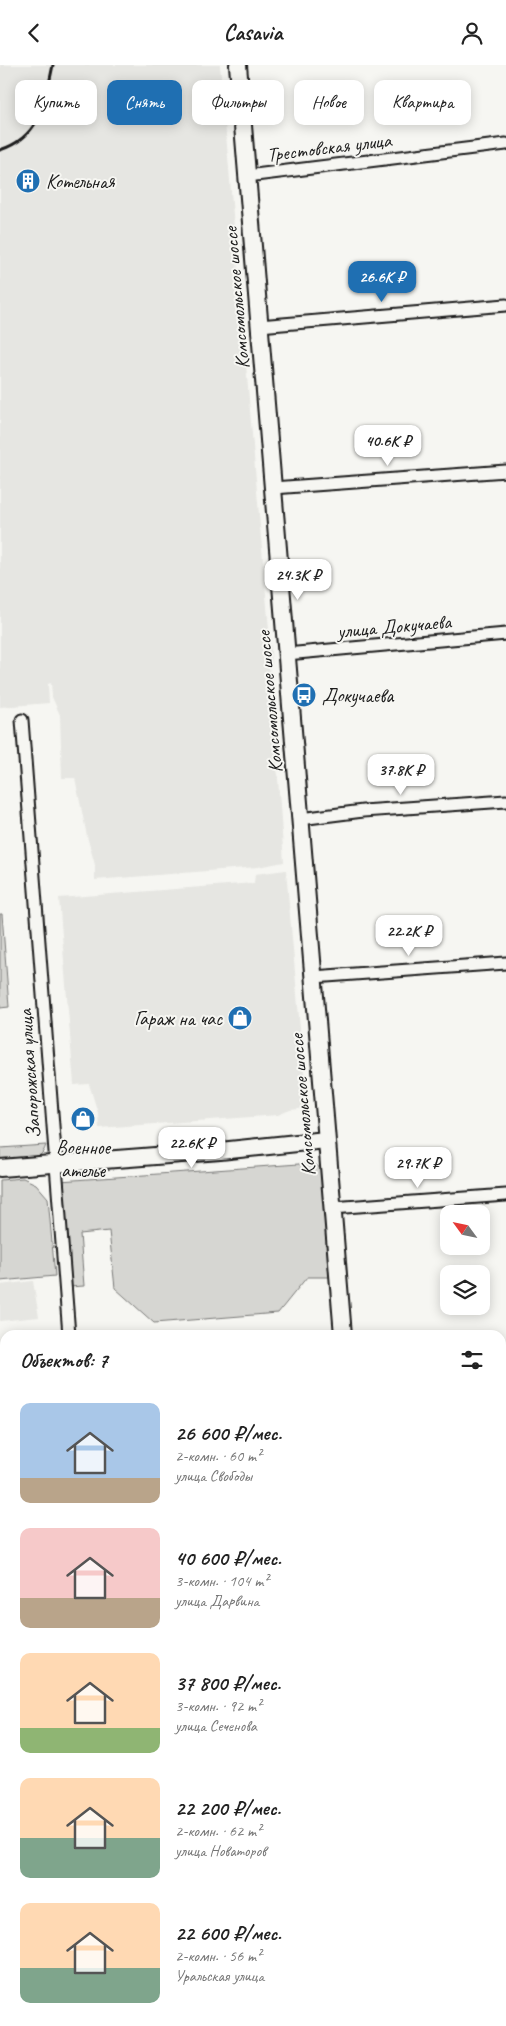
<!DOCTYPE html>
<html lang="ru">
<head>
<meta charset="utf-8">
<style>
  :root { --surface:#fff; --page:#f6f6f6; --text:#222; --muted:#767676; --accent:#1f6fb2 }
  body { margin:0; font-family:Caveat,sans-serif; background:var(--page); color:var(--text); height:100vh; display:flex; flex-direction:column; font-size:19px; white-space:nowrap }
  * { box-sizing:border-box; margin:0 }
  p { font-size:16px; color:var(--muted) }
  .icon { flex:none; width:28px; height:28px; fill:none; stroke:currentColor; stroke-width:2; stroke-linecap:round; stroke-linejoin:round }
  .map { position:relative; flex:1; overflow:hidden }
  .details { position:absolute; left:0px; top:1265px; width:506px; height:696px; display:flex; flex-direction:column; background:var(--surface); border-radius:15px 15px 0 0; box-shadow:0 2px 12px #0003 }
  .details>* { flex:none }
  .banner { position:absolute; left:15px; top:15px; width:476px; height:45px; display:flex; gap:10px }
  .needle { width:32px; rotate:303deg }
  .buttons { position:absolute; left:440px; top:1140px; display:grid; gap:10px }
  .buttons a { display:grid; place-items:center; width:50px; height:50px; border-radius:10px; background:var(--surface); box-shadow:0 2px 12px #0003; font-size:25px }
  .price { position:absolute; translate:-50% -42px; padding:0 11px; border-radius:10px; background:#fff; color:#222; font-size:16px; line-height:32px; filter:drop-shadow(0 1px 2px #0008) }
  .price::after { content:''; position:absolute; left:50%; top:30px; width:15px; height:11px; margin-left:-8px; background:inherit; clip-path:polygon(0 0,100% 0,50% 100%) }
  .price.on { background:var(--accent); color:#fff }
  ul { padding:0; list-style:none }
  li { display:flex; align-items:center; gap:15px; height:125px; padding:0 20px }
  li span { display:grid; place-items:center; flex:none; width:140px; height:100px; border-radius:10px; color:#555 }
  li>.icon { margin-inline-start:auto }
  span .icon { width:60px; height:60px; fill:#fffc; stroke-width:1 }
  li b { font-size:21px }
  h2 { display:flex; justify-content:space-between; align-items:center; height:60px; padding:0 20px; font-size:21px }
  .pill { padding:0 18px; border-radius:10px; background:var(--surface); box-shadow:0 2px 12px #0003; font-size:18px; line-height:45px }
  .pill.on { background:var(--accent); color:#fff }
  header { display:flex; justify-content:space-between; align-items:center; height:65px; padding:0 20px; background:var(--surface); font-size:22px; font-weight:700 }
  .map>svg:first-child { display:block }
  .built { fill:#e6e6e2 }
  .green { fill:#d6d6d2; stroke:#797977 }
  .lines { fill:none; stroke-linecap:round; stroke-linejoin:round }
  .street-casing { stroke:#1c1c1c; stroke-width:15 }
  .secondary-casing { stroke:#1c1c1c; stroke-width:20 }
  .street { stroke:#f6f6f2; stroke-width:11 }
  .secondary { stroke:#f6f6f2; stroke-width:16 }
  .rail { stroke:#1c1c1c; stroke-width:3 }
  .labels { text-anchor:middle; stroke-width:4; stroke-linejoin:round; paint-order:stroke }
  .street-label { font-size:20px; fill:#1c1c1c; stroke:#f6f6f2 }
  .poi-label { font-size:20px; fill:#1c1c1c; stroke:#f6f6f2; text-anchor:start }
</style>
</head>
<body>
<header><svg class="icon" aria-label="back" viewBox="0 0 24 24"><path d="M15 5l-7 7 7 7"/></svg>Casavia<svg class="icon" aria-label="person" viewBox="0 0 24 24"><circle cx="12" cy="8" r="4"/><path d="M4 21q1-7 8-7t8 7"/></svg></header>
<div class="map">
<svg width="506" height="1961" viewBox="0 0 506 1961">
  <rect width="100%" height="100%" fill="#f6f6f2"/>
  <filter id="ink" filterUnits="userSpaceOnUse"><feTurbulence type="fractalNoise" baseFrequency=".02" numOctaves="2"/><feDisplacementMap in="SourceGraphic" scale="10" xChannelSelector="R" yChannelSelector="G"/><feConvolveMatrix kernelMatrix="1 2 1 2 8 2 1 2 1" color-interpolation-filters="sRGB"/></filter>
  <g filter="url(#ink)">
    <!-- built -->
    <g class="built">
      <path d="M0 0H220L272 599 269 600 272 629 284 797 258 802 95 815V800L87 771 75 713H62L60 650 52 632 51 618 48 619 49 638 0 642Z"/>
      <path d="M286 805 307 1043 290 1045 278 1050 99 1063 98 1048 89 1019 74 1020 59 833 254 818 255 809Z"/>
      <path d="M33 1216 39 1252 0 1256V1220Z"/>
      <path d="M0 1387H5V1599L0 1600Z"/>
    </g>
    <!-- green -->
    <g class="green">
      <path d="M0 849H2L9 942 0 943Z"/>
      <path d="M46 1080C40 1101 17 1097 0 1099V1083Z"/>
      <path d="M313 1098 324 1106 332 1212H307L278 1248 154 1258 115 1223 109 1166 80 1169 84 1221 69 1222 60 1116Z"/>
      <path d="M23 1113 36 1119 48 1133 55 1211 0 1216V1115Z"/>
      <path d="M0 1884H5V1956H382L383 1961H0Z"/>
    </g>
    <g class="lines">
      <defs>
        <g id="street">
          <path d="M247 111 506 79"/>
          <path d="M259 261 506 240"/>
          <path d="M273 423 506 406"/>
          <path d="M286 589 506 569"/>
          <path d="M22 655 69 1270"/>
          <path d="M300 754 363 746 506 736"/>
          <path d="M313 912 506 898"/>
          <path d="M332 1143 506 1130"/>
          <path d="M501 1366H506"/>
          <path d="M501 1593 506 1592"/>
          <path d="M0 1623 5 1622"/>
          <path d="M501 1828 506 1827"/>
        </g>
        <g id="secondary">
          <path d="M238 0 343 1270"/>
          <path d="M0 1103 220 1086 326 1075"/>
          <path d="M401 1956V1961"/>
        </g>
      </defs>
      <!-- street casing -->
      <use href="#street" class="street-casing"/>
      <!-- secondary casing -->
      <use href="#secondary" class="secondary-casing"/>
      <!-- street -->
      <use href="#street" class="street"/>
      <!-- secondary -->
      <use href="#secondary" class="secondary"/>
      <!-- rail -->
      <path class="rail" d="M0 85C41 72 45 37 53 0"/>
    </g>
  </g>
  <!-- icons -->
  <defs>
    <symbol id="building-disc" viewBox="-11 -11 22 22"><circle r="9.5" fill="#1f6fb2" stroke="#f6f6f2"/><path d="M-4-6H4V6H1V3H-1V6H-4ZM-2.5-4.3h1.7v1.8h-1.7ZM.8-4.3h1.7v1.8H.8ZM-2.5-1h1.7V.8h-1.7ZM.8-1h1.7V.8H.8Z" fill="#fff"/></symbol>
    <symbol id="bus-disc" viewBox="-11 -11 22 22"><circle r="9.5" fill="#1f6fb2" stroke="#f6f6f2"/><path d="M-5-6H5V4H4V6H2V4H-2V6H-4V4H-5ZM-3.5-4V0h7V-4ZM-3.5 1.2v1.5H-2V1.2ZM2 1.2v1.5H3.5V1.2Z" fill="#fff"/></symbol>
    <symbol id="shop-disc" viewBox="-11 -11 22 22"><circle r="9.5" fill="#1f6fb2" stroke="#f6f6f2"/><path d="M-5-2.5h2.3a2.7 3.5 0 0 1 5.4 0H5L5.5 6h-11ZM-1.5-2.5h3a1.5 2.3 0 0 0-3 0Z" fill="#fff"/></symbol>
  </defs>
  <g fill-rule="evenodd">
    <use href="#building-disc" x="14" y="102" width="28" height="28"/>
    <use href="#bus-disc" x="290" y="616" width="28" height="28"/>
    <use href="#shop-disc" x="226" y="939" width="28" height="28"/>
    <use href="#shop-disc" x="69" y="1040" width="28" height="28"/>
  </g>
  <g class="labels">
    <!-- street labels -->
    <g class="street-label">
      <text transform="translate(329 82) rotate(-7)" y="7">Трестовская улица</text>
      <text transform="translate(236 233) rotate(-95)" y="7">Комсомольское шоссе</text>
      <text transform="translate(394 561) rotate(-5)" y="7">улица Докучаева</text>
      <text transform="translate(269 637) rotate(-95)" y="7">Комсомольское шоссе</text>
      <text transform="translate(29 1009) rotate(-94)" y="7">Запорожская улица</text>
      <text transform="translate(302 1040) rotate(-95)" y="7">Комсомольское шоссе</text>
    </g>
    <!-- poi labels -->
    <g class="poi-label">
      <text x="46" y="123">Котельная</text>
      <text x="322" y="637">Докучаева</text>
      <text x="222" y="960" text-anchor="end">Гараж на час</text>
      <text x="83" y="1089" text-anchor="middle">Военное<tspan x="83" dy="23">ателье</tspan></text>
    </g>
  </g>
</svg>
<div class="buttons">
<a><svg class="needle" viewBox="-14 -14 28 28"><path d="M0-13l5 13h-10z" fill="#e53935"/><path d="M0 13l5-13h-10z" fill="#767676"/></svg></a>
<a><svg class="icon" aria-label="layers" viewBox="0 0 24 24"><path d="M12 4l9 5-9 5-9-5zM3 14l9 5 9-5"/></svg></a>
</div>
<b class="price on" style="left:382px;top:238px">26.6K ₽</b>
<b class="price" style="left:388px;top:402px">40.6K ₽</b>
<b class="price" style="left:298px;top:536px">24.3K ₽</b>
<b class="price" style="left:401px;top:731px">37.8K ₽</b>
<b class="price" style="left:409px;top:892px">22.2K ₽</b>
<b class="price" style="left:192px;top:1104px">22.6K ₽</b>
<b class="price" style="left:418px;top:1124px">29.7K ₽</b>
<div class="banner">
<a class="pill">Купить</a>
<a class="pill on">Снять</a>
<a class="pill">Фильтры</a>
<a class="pill">Новое</a>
<a class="pill">Квартира</a>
</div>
<section class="details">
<h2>Объектов: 7<svg class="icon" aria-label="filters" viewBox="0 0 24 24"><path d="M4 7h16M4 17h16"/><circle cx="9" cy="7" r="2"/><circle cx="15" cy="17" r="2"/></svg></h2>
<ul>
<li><span style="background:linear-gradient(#a9c7e8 75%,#b9a48a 0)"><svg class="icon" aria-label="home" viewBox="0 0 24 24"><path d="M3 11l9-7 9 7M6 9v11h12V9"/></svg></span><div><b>26 600 ₽/мес.</b><p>2-комн. · 60 m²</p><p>улица Свободы</p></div></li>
<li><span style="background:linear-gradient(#f6c9c9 70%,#b9a48a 0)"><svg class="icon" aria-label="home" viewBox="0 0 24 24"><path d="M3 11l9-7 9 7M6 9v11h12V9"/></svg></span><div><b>40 600 ₽/мес.</b><p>3-комн. · 104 m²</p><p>улица Дарвина</p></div></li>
<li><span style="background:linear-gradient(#ffd9b3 75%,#8fb573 0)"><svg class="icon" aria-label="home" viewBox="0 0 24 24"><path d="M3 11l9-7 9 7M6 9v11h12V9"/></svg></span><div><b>37 800 ₽/мес.</b><p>3-комн. · 92 m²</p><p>улица Сеченова</p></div></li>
<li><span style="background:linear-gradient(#ffd9b3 60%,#7fa58c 0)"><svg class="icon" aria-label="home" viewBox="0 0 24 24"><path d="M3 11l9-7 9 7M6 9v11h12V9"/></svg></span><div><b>22 200 ₽/мес.</b><p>2-комн. · 62 m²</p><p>улица Новаторов</p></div></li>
<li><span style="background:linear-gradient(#ffd9b3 65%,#7fa58c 0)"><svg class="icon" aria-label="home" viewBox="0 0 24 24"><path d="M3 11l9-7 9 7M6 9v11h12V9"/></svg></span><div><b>22 600 ₽/мес.</b><p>2-комн. · 56 m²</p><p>Уральская улица</p></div></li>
</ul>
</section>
</div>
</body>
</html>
